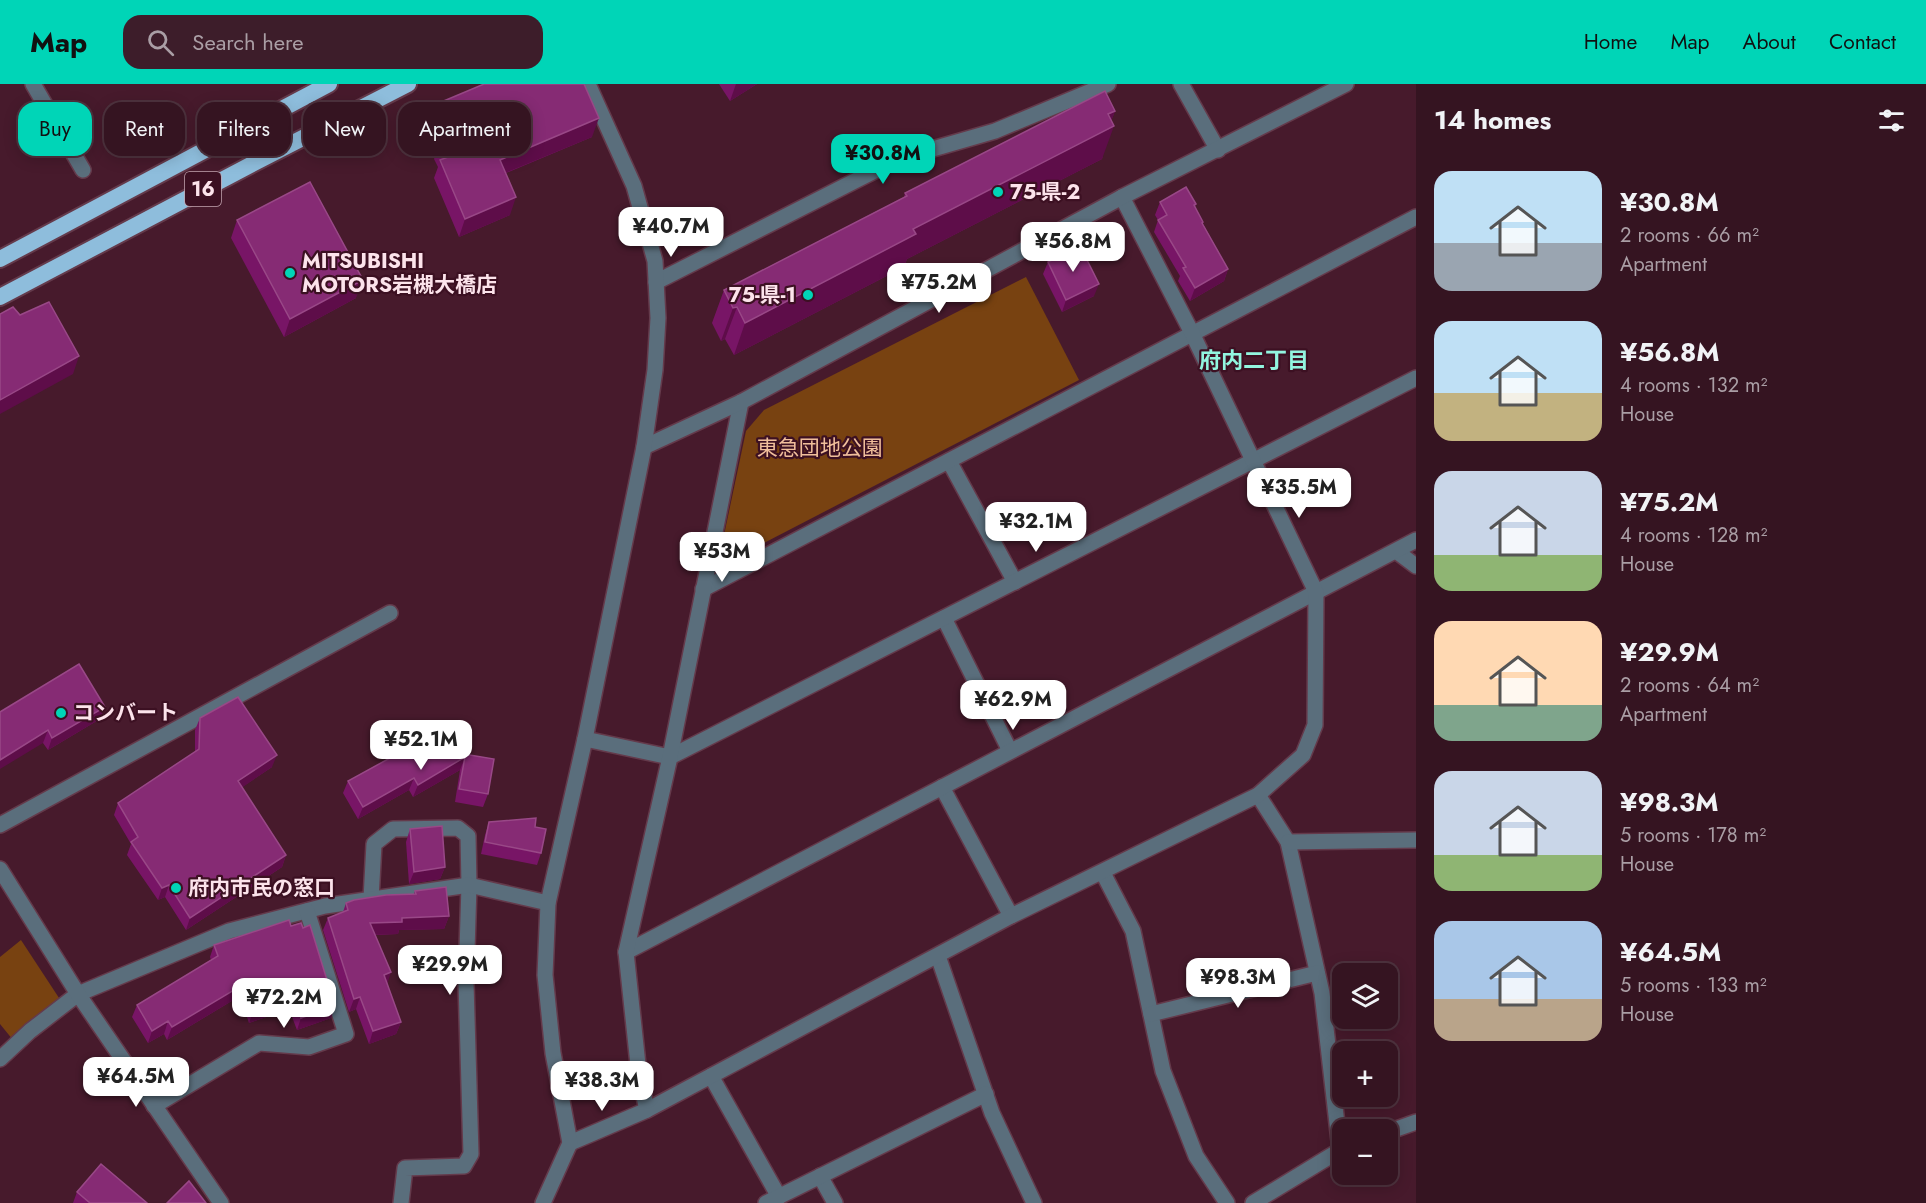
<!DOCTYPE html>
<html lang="en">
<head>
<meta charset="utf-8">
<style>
  :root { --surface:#351421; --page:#3d1d2a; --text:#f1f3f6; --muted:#aa9ea5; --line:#4f333f; --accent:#00d5b7 }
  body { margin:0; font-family:Jost,"Noto Sans JP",sans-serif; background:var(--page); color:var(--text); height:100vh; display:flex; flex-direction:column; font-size:22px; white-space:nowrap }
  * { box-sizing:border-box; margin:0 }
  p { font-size:20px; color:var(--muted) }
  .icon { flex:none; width:33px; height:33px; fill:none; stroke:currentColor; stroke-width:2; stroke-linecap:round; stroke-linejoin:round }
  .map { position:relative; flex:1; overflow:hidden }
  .details { display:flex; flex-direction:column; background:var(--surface); width:510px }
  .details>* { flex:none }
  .hud { position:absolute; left:18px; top:18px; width:570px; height:54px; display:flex; gap:12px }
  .tools { position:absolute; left:1332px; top:879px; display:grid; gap:12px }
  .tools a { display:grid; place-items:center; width:66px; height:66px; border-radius:12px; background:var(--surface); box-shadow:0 3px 15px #0003,0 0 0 2px var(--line); font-size:30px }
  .price { position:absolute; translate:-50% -51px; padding:0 14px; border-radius:12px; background:#fff; color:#222; font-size:20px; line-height:39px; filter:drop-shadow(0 2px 3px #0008) }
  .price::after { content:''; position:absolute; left:50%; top:36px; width:18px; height:14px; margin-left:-9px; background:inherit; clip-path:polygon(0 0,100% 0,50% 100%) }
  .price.active { background:var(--accent); color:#111 }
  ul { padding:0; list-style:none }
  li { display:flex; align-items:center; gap:18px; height:150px; padding:0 18px }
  li span { display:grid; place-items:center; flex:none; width:168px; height:120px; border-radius:18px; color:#555 }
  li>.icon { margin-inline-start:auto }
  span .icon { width:72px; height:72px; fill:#fffc; stroke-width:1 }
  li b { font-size:26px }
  h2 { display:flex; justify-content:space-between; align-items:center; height:72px; padding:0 18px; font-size:26px }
  .tag { padding:0 21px; border-radius:18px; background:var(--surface); box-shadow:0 3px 15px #0003,0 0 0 2px var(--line); font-size:21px; line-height:54px }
  .tag.active { background:var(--accent); color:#111 }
  header { display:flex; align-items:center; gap:36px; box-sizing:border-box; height:84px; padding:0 30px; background:var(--accent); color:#111 }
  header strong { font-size:28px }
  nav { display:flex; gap:33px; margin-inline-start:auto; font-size:21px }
  .search { width:420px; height:54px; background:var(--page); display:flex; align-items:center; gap:15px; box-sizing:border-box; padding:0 21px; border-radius:18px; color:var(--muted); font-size:22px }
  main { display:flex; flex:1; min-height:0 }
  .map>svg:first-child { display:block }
  .green { fill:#784211 }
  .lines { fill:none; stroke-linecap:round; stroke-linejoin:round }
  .minor-casing { stroke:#643a4b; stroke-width:18 }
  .tertiary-casing { stroke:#643a4b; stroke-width:18 }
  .trunk-casing { stroke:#643a4b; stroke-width:20 }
  .minor { stroke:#5a6e7c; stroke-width:15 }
  .tertiary { stroke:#5a6e7c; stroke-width:15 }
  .trunk { stroke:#8ebddc; stroke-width:16 }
  .wall { fill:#781566 }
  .shaded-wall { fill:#5e0d49 }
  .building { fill:#862b74; stroke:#994887; stroke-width:1.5 }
  .poi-dot { fill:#00d5b7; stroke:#3c1022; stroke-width:2 }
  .labels { text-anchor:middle; stroke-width:4.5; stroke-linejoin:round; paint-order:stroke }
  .shield { fill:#3c1022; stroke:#c2a4af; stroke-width:1.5 }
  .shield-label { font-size:20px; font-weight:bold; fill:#fce3eb }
  .poi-label { font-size:21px; font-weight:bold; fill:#fce3eb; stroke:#3c1022; text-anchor:start }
  .park-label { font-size:21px; fill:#f1bf9b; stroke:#3c1022 }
  .neighbourhood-label { font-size:22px; font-weight:bold; fill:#92f5df; stroke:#3c1022 }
</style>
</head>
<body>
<header>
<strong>Map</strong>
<div class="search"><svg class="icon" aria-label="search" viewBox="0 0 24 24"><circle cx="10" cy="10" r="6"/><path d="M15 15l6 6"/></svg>Search here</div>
<nav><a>Home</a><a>Map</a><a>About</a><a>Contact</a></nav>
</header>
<main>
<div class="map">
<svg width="1416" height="1119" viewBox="0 0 1416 1119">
  <rect width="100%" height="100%" fill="#471a2c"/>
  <!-- green -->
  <g class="green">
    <path d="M1026 193 1079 296 729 477 720 470 746 347 764 326Z"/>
    <path d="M21 856 61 917 13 956 0 940V873Z"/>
  </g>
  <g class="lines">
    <defs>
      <g id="minor">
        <path d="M33 0 83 86"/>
        <path d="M1181 0 1218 66"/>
        <path d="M656 198 898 75 995 47 1108 0"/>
        <path d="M949 377 1015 498"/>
        <path d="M1396 467 1416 482"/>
        <path d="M703 505 1416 133"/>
        <path d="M944 534 1010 667"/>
        <path d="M585 655 670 673 1416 294"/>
        <path d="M942 703 1011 832"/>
        <path d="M1258 711 1288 758 1322 909 1340 1066"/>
        <path d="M0 741 390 529"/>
        <path d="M1288 758 1416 756"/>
        <path d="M1103 789 1133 847 1163 987 1196 1072 1227 1119"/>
        <path d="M371 815 374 760 393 745 458 744 468 752 469 801 466 899 471 1070 464 1082 405 1084 401 1119"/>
        <path d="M626 868 1416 456"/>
        <path d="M938 872 992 1029 1034 1119"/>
        <path d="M1151 930 1317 889"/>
        <path d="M0 975 30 947 78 910 229 847 325 822 469 801 548 819"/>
        <path d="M711 992 779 1113"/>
        <path d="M154 1022 259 959 309 963 346 950 307 827"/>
        <path d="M647 1026 639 990 626 868 670 673 741 318"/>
        <path d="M1388 1048 1416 1038"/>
        <path d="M570 1059 647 1026 1011 832 1258 711 1303 671 1315 641 1316 508 1192 249 1122 113"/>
        <path d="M820 1092 835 1119"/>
        <path d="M766 1119 986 1010"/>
        <path d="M1253 1119 1342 1065"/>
      </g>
      <g id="tertiary">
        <path d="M644 363 741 318 1122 113 1346 0"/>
        <path d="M0 785 78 910 221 1119"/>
        <path d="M543 1119 570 1059 553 969 545 891 548 819 585 655 644 363 655 286 658 234 655 177 634 102 588 0"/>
      </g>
      <g id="trunk">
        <path d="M0 175 329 0"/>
        <path d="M0 213 256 78 408 0"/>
      </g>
    </defs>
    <!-- minor casing -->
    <use href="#minor" class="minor-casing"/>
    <!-- tertiary casing -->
    <use href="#tertiary" class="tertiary-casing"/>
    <!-- trunk casing -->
    <use href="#trunk" class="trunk-casing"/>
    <!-- minor -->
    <use href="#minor" class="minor"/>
    <!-- tertiary -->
    <use href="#tertiary" class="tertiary"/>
    <!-- trunk -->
    <use href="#trunk" class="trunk"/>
  </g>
  <!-- wall -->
  <g class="wall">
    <path d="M719 0H757L730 17Z"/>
    <path d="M439 19 592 53 506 89 510 131 459 153 434 94 438 83 434 75 441 56 433 37Z"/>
    <path d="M1115 27 1111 37 1102 75 907 175 904 183 734 271 725 255 721 257 712 239 724 206 904 113 905 109Z"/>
    <path d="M1160 118 1196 120 1195 123 1203 140 1228 185 1224 197 1190 217 1178 197 1180 192 1154 148 1158 136 1155 131Z"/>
    <path d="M237 136 356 214 284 253 231 154Z"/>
    <path d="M1048 178 1094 212 1062 228 1043 190Z"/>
    <path d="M105 623 100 635 48 666 43 659 0 628Z"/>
    <path d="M200 634 272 683 242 703 286 771 282 783 186 846 165 813 158 816 127 771 131 760 114 731 118 719 195 668V646Z"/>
    <path d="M440 666 494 675 488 710 483 723 455 718 460 686 413 713 409 706 358 735 343 709 348 697Z"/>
    <path d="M489 738 535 743 541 769 537 781 481 770 485 751Z"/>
    <path d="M410 745 445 783 440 795 409 800 406 758Z"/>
    <path d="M415 807 449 832 444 845 399 846 398 850 375 851 387 900 401 938 396 950 369 960 356 925 349 928 323 846 328 834 343 828 346 819 414 810Z"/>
    <path d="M214 861 331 934 297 946 289 925 249 939 240 912 167 956 164 950 148 959 132 933 137 921 211 876 210 873Z"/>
    <path d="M77 1108 147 1119H73Z"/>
  </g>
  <!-- shaded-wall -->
  <g class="shaded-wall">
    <path d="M736 0H757L730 17Z"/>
    <path d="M1115 27 1108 46 1114 42 1102 75 907 175 904 183 734 271 745 239Z"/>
    <path d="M599 34 592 53 493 94 500 76Z"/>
    <path d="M516 113 510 131 459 153 465 135Z"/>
    <path d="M1228 185 1224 197 1190 217 1195 204Z"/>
    <path d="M363 196 356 214 284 253 290 235Z"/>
    <path d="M1099 200 1094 212 1062 228 1066 216Z"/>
    <path d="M737 223 725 255 721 257 733 224Z"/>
    <path d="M79 272 73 290 0 330V316Z"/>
    <path d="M105 623 100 635 48 666 52 654Z"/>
    <path d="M48 646 43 659 0 685V676Z"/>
    <path d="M277 671 272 683 234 709 238 697Z"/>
    <path d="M465 673 460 686 413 713 418 701Z"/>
    <path d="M414 694 409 706 358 735 363 723Z"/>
    <path d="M286 771 282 783 186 846 190 834Z"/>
    <path d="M445 783 440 795 409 800 414 788Z"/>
    <path d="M169 801 165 813 158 816 162 804Z"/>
    <path d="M449 832 444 845 399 846 398 850 366 851 370 839 402 834Z"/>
    <path d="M391 888 387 901 384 891Z"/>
    <path d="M244 900 240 912 167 956 172 943Z"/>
    <path d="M294 913 289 925 249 939 253 927Z"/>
    <path d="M360 913 356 925 349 928 354 915Z"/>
    <path d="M335 922 331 934 297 946 301 934Z"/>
    <path d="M168 937 164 950 148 959 152 947Z"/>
    <path d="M401 938 396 950 369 960 373 947Z"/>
  </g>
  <!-- building -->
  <g class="building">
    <path d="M484 0H584L599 34 500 76 516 113 465 135 440 76 448 73 441 56 453 51 439 19Z"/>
    <path d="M1105 7 1115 27 1108 30 1114 42 913 145 916 150 745 239 737 223 733 224 724 206 907 112 905 109Z"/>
    <path d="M310 98 363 196 290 235 237 136Z"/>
    <path d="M1186 103 1196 120 1194 121 1203 138 1202 139 1228 185 1195 204 1183 184 1186 183 1158 136 1167 131 1160 118Z"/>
    <path d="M1080 162 1099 200 1066 216 1048 178Z"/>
    <path d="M49 218 79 272 0 316V230L13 223 20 231Z"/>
    <path d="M79 580 105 623 52 654 48 646 0 676V628Z"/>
    <path d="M238 613 277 671 238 697 286 771 190 834 169 801 162 804 131 758 138 753 118 719 199 665 200 634Z"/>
    <path d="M432 651 440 666 494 675 488 710 459 705 465 673 418 701 414 694 363 723 348 697Z"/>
    <path d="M536 734 535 743 546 745 541 769 485 758 489 738Z"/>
    <path d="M442 742 445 783 414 788 410 745Z"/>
    <path d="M446 803 449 832 402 834V838L370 839 391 888 384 891 401 938 373 947 360 913 354 915 328 834 348 826 346 819 354 816 386 811 416 810 415 807Z"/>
    <path d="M289 836 291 842 301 839 303 844 310 841 335 922 301 934 294 913 253 927 244 900 172 943 168 937 152 947 137 921 218 872 214 861Z"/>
    <path d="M101 1080 147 1119H90L77 1108Z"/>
    <path d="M189 1097 206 1119H167Z"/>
  </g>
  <!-- markers -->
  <g class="poi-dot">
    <circle cx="998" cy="108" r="6"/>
    <circle cx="290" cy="189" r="6"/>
    <circle cx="808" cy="211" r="6"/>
    <circle cx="61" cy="629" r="6"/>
    <circle cx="176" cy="804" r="6"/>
  </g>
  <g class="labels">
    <!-- shield labels -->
    <rect class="shield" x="185" y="88" width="36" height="34" rx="4.5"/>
    <g class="shield-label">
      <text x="203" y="112">16</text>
    </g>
    <!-- poi labels -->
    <g class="poi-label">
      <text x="1010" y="115">75-県-2</text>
      <text x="302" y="184">MITSUBISHI<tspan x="302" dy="24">MOTORS岩槻大橋店</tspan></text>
      <text x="796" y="218" text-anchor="end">75-県-1</text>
      <text x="73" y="636">コンバート</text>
      <text x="188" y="811">府内市民の窓口</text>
    </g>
    <!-- park labels -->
    <g class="park-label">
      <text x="820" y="371">東急団地公園</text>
    </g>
    <!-- neighbourhood labels -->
    <g class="neighbourhood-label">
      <text x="1254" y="284">府内二丁目</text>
    </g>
  </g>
</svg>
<div class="tools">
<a><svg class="icon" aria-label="layers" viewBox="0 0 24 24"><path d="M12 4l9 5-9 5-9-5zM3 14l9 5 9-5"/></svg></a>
<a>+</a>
<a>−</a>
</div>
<b class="price active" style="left:883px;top:101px">¥30.8M</b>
<b class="price" style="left:671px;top:174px">¥40.7M</b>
<b class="price" style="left:1073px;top:189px">¥56.8M</b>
<b class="price" style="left:939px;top:230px">¥75.2M</b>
<b class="price" style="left:1299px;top:435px">¥35.5M</b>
<b class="price" style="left:1036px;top:469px">¥32.1M</b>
<b class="price" style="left:722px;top:499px">¥53M</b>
<b class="price" style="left:1013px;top:647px">¥62.9M</b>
<b class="price" style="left:421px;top:687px">¥52.1M</b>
<b class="price" style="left:450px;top:912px">¥29.9M</b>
<b class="price" style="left:1238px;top:925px">¥98.3M</b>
<b class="price" style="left:284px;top:945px">¥72.2M</b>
<b class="price" style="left:136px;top:1024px">¥64.5M</b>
<b class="price" style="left:602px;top:1028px">¥38.3M</b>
<div class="hud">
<a class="tag active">Buy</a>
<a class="tag">Rent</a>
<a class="tag">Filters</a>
<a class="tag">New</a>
<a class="tag">Apartment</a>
</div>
</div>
<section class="details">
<h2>14 homes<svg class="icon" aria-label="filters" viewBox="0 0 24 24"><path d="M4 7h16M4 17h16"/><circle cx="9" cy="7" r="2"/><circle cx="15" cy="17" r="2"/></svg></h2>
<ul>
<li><span style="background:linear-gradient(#bfe0f5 60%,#9aa5b1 0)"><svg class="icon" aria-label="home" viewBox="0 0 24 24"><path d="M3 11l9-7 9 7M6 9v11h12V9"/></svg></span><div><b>¥30.8M</b><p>2 rooms · 66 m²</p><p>Apartment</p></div></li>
<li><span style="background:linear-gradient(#bfe0f5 60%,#c2b280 0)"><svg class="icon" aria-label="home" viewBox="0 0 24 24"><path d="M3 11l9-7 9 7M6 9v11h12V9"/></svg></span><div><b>¥56.8M</b><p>4 rooms · 132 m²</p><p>House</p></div></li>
<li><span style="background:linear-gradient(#c9d6e8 70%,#8fb573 0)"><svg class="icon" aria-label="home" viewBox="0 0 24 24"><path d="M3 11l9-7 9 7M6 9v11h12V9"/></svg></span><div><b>¥75.2M</b><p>4 rooms · 128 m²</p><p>House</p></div></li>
<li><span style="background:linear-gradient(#ffd9b3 70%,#7fa58c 0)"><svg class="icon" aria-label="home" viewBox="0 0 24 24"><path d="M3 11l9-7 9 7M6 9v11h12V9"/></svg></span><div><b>¥29.9M</b><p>2 rooms · 64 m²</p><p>Apartment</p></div></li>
<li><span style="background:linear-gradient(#c9d6e8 70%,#8fb573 0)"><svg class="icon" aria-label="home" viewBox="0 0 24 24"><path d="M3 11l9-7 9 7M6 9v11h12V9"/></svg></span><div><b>¥98.3M</b><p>5 rooms · 178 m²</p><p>House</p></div></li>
<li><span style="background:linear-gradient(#a9c7e8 65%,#b9a48a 0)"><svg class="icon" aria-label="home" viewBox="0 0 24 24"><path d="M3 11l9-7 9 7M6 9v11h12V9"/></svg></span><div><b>¥64.5M</b><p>5 rooms · 133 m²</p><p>House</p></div></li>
</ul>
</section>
</main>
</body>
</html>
